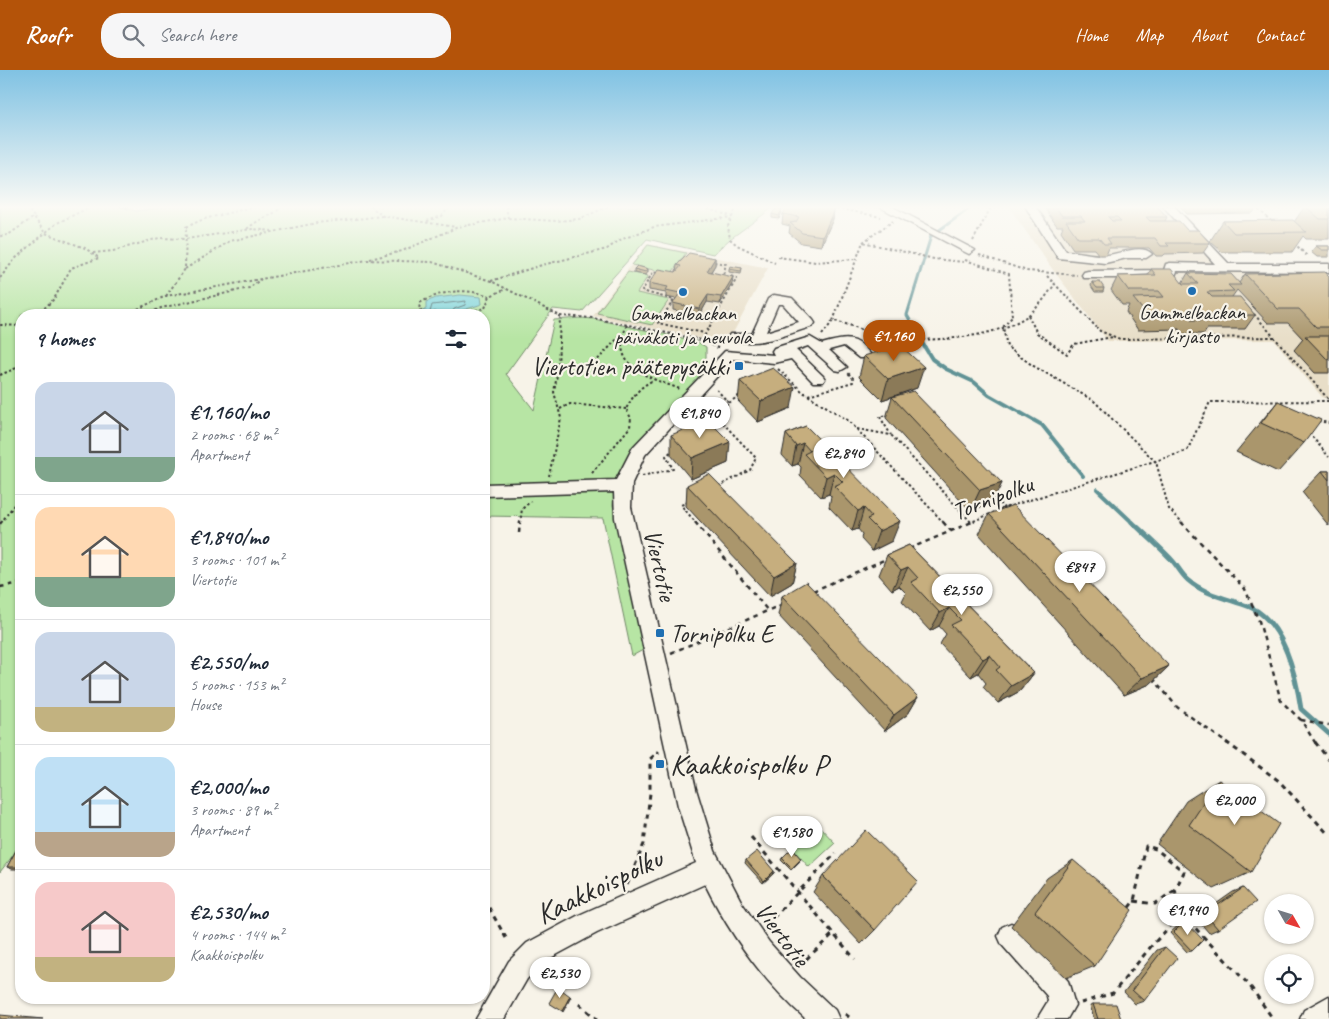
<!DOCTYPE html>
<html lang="en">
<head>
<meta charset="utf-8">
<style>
  :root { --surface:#fff; --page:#f6f6f7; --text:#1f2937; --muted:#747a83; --line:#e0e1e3; --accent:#b45309 }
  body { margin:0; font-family:Caveat,sans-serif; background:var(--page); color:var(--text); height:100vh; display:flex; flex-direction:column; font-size:19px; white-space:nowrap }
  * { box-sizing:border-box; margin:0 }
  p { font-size:16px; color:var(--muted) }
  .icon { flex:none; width:28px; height:28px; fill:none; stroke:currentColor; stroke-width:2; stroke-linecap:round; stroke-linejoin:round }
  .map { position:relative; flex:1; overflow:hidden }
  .panel { position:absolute; left:15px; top:239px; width:475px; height:695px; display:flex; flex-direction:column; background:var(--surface); border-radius:20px; box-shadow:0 1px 4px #0004 }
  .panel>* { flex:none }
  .needle { width:32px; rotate:129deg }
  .fabs { position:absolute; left:1264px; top:824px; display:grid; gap:10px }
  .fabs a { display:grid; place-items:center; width:50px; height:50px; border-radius:50%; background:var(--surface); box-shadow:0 1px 4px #0004; font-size:25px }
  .price { position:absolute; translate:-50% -42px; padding:0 11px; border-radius:18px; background:#fff; color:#222; font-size:16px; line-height:32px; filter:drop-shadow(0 1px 2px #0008) }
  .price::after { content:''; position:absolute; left:50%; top:30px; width:15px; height:11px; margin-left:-8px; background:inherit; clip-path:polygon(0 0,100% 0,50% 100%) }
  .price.active { background:var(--accent); color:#fff }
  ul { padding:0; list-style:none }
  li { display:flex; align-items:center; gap:15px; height:125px; padding:0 20px }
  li+li { border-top:1px solid var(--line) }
  li span { display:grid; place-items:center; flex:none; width:140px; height:100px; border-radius:15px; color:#555 }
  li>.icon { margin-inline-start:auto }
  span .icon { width:60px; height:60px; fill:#fffc; stroke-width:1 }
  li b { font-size:21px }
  h2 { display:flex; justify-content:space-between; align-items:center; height:60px; padding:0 20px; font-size:21px }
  header { display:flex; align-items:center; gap:30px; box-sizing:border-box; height:70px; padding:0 25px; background:var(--accent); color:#fff }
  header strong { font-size:24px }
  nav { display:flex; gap:28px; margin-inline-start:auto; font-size:18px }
  .search { width:350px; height:45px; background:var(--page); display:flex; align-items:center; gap:12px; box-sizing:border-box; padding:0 18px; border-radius:20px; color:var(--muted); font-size:19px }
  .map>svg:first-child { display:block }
  .built { fill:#e8dec8 }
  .green { fill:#b7e5a4; stroke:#718868 }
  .water { fill:#85d6db; stroke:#619295 }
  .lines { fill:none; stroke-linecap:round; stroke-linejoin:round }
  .shore { stroke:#4f6f71; stroke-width:1 }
  .stream-far2 { stroke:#619295; stroke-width:3 }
  .stream-far1 { stroke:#619295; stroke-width:4 }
  .stream { stroke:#619295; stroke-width:5 }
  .minor-casing { stroke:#2b2b2b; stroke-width:3 }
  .path-far2 { stroke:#2b2b2b; stroke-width:2; stroke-dasharray:2.5 2.5; stroke-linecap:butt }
  .path-far1 { stroke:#2b2b2b; stroke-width:2.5; stroke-dasharray:4.5 4.5; stroke-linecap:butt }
  .path { stroke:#2b2b2b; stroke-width:3; stroke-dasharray:5 5; stroke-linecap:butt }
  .minor { fill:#f7f3e8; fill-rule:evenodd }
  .wall { fill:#aa966c; stroke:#2b2b2b }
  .shaded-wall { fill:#8b7a58; stroke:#2b2b2b }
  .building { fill:#c6ae7e; stroke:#2b2b2b; fill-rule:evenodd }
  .poi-dot { fill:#1f6fb2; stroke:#f7f3e8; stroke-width:2 }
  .labels { text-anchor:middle; stroke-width:4.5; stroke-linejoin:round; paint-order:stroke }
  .far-poi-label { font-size:21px; fill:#2b2b2b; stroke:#f7f3e8 }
  .poi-label { font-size:25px; fill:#2b2b2b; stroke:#f7f3e8; text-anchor:end }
  .street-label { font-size:25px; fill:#2b2b2b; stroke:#f7f3e8 }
  .near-poi-label { font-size:30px; fill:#2b2b2b; stroke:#f7f3e8; text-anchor:start }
  .near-street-label { font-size:30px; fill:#2b2b2b; stroke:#f7f3e8 }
</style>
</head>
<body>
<header>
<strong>Roofr</strong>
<div class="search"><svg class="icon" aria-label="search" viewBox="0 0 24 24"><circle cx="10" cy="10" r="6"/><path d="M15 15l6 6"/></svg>Search here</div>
<nav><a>Home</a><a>Map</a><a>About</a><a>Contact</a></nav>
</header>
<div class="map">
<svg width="1329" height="949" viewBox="0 0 1329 949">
  <rect width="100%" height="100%" fill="#f7f3e8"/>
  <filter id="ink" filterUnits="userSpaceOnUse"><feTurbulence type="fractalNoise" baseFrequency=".02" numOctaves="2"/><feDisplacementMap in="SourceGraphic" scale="10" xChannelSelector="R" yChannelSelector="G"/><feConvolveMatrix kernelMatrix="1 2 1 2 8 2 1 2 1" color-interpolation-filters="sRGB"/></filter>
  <g filter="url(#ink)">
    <!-- built -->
    <g class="built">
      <path d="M1008 136H1166L1218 193 1329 195V328H1323L1274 270 1108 271 1053 200Z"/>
      <path d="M647 174 768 198 734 261 717 270 700 268 593 246Z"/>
    </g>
    <!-- green -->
    <g class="green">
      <path d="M0 136H118L136 141 174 136H775L730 169 713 184 647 169 582 242 553 239 506 304 534 340 554 250 581 248 594 249 696 271 706 277V297L704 302C682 328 637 366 624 395 618 408 615 421 613 435L643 580 632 586 603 448 484 446V245H21V775L0 802Z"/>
      <path d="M648 175 686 183 671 204 632 195Z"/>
      <path d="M628 202 648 206 637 223 669 230 652 255 597 243Z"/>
      <path d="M818 755 835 773 809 797 792 778Z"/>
    </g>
    <!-- water -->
    <path class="water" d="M460 225 481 227 482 234 448 245H416L426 239V232L436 228Z"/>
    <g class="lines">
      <!-- shore -->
      <path class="shore" d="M426 245 430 242 432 235 466 231 465 235 454 239 452 245"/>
      <!-- stream-far2 -->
      <path class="stream-far2" d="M925 277 907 245 931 166 973 136"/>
      <!-- stream-far1 -->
      <g class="stream-far1">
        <path d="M924 276 932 289 946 299 974 312 989 325 1042 355 1083 406"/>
        <path d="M1097 419 1133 453"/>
      </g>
      <!-- stream -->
      <path class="stream" d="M1132 452C1145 464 1159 476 1171 489 1177 495 1181 504 1188 510 1205 525 1230 529 1250 537 1284 552 1296 606 1301 639L1329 664"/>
      <defs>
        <g id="minor">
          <path d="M878 136H891L975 180 969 184 965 182Z"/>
          <path d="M1025 136H1035L1066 181C1079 181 1093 186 1106 185 1119 185 1141 173 1152 184L1146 188H1127L1105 193 1058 188Z"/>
          <path d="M1163 136H1174L1229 194H1329V202L1177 201 1175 206 1168 208H1084L1082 205 1084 202 1088 201 1164 200 1166 194 1170 193 1215 194Z"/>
          <path d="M774 225 792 228 813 250 815 253 813 256C786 265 759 277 730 270L728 267 730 264H752L768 229ZM778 234H783L799 252 766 262Z"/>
          <path d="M810 267 822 274C843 268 856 264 871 285L869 288H859L844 276 829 280 847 297 840 301 835 300 808 276 796 280 823 306 825 309 823 312H813L791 289 774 293 733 289 645 385 632 413 631 437 696 719 715 781 742 833 769 872 800 907 835 940 839 949H806C763 911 730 865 705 814L597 863 545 891 527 909 504 949H476L509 891 527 873 579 845 696 793 678 736 615 448 614 422 484 426V414L616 410 633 377 725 281 774 285 772 281 774 278Z"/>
          <path d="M1011 853 1020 857 1068 911 1075 935 1067 949H1037L1048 931 1047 926 1002 875 998 866 1002 857Z"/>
          <path d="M1329 926V949H1300L1304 940Z"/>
        </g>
      </defs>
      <!-- minor casing -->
      <use href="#minor" class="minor-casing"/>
      <!-- path-far2 -->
      <g class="path-far2">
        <path d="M370 136 383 146 456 157"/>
        <path d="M506 136 508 148"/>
        <path d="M698 136 731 146"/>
        <path d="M737 136 728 156 730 169 737 175 775 193"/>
        <path d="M826 136 881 147"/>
        <path d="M1255 136 1272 152"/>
        <path d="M427 151 442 146 450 136"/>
        <path d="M247 159C259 148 274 146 282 136"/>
        <path d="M0 166 8 165 34 147 26 136"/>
        <path d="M973 171 990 139 996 136"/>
        <path d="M863 172 893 151"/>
        <path d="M1294 173 1308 187"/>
        <path d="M93 183 113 181 159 168 186 169 252 159 272 161"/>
        <path d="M979 185 1027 201 1077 205"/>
        <path d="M778 187 816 192 855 189"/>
        <path d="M370 189 402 181 458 157 508 148 556 151 579 149 609 136"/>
        <path d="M965 190 1009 204 1012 247 1003 257 1007 277 1032 295 1094 331 1156 392 1169 439 1183 453"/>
        <path d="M714 192 726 194 723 205"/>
        <path d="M185 199 230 171 316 153 383 146"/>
        <path d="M657 203 653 202 642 221 674 230 658 253 704 263"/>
        <path d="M1047 206 1100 261 1120 269 1275 267"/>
        <path d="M0 208 15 189 45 163 34 147"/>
        <path d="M491 211 542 195 607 179 620 170 654 157 732 147"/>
        <path d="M166 226 185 199 186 157 204 149 256 136"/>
        <path d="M1254 244 1329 330"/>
        <path d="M37 245 54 229 71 198 99 188 85 178 45 163 57 153 92 136"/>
        <path d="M124 245 166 226 367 190 432 192 491 211 560 246 558 299 554 322 561 348 549 406"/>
        <path d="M146 245 161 238 249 218 261 209"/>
        <path d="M445 245 442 242 427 243 419 240 420 233C442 220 466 218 490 226"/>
        <path d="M456 245 485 238 490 226 506 219"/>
        <path d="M1028 245 1037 263 1067 284 1074 274 1113 267"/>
        <path d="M560 246 593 248 702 270 718 278"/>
        <path d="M833 251 863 172 934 189 965 192"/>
        <path d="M0 255 21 256"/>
        <path d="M627 255C608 297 648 307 680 319"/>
        <path d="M822 265 833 251C852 254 869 264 888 267 927 273 991 269 1024 248 1037 240 1046 226 1055 214"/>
        <path d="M702 270 737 208 730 206"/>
        <path d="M591 297 619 267"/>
        <path d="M778 299 803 322 849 351 944 453"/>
        <path d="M0 305 21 296"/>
        <path d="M808 325 853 312V308L848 303"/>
        <path d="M702 331 756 388 750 400 719 416"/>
        <path d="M729 333 741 324"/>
        <path d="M560 339 570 334 626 339"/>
        <path d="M890 344 880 347 891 365"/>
        <path d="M706 351 729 333 716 319"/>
        <path d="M1318 351 1329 353"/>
        <path d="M857 359 891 365 971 452"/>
        <path d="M1309 363 1329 387"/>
        <path d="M592 403 630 357 631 348 626 339C633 326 640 316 654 310"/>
        <path d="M642 406 673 399 666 386 673 380"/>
        <path d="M992 426 1004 438"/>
        <path d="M688 432 681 435 696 453"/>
        <path d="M1 453 21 425"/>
        <path d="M520 453 522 439 531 431"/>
        <path d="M969 453 1004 438 1187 381 1210 332 1329 331"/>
      </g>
      <!-- path-far1 -->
      <g class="path-far1">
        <path d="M695 452 768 541"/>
        <path d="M943 452 951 461"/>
        <path d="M1181 452 1245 519 1259 551 1281 631 1301 650 1316 674"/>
        <path d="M0 454 1 452"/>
        <path d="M519 463 520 452"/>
        <path d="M909 479 972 452"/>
        <path d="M0 517 21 513"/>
        <path d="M813 521 886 489"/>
        <path d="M671 583 783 534"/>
        <path d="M1153 608 1177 637 1228 674"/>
        <path d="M1301 650 1329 655"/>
      </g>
      <!-- path -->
      <g class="path">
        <path d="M1226 672 1279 711 1329 765"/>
        <path d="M1315 672 1329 690"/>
        <path d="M751 767 855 889"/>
        <path d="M627 815 644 774 650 723V689L658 682V684"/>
        <path d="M484 829 506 868"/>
        <path d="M1134 831 1155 834 1175 820"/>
        <path d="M1182 844 1250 916 1273 949"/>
        <path d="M766 855 836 783"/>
        <path d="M799 896 834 863"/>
        <path d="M1081 933 1113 923 1153 874 1182 844 1175 820 1184 802 1156 779 1146 776 1134 831 1127 840"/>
        <path d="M579 934 597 949"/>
        <path d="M845 944 852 949"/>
      </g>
      <!-- minor -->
      <use href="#minor" class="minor"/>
    </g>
    <!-- wall -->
    <g class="wall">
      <path d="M119 136H132L127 138Z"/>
      <path d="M1043 136H1157L1167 147 1165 151 1187 160 1210 173 1203 183 1165 184 1163 186H1156L1149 178H1109L1106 185H1099L1094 179H1073L1061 161 1063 156H1057Z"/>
      <path d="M1180 136H1258L1253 143 1187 144Z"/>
      <path d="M1305 136H1329V169H1306L1303 166 1292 182H1222L1210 171 1223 151 1294 152Z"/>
      <path d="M834 139 833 149 821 176 801 173 789 163 790 156 782 154 783 144Z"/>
      <path d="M782 142 779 149 772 148V144Z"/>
      <path d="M1316 176H1329V187H1317L1311 182Z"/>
      <path d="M715 188V195L711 202 732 214 720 234 707 232 699 246 673 240V233L676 229 666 227V223L649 220V213L676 202 677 195Z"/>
      <path d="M742 198 741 204 729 202V199Z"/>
      <path d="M634 199H648V202L646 205 634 203Z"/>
      <path d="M1151 199 1182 213 1188 203 1239 213 1245 204 1329 206V303H1315L1294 280 1303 269 1288 253H1268L1237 220 1232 227 1255 245 1245 259H1207L1204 264H1182L1179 259 1138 260 1126 242 1129 235H1122L1111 220 1118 206 1148 205Z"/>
      <path d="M1092 212 1104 218 1103 222H1095L1091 216Z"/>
      <path d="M864 286 917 318 882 330 859 307Z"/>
      <path d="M740 311 791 338 758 352 738 331Z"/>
      <path d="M892 327 1002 413 992 433 970 441 886 348Z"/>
      <path d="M1278 331 1304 373 1278 402 1236 382Z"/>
      <path d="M806 356 892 471 872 481 861 469 862 464 858 459 852 461 829 437 831 426 829 424 821 427 800 405 801 397 798 394 792 396 782 385 786 364Z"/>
      <path d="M671 365 728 393 691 409 671 385Z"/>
      <path d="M1322 401H1329V456L1302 422Z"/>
      <path d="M687 415 797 493 792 513 770 526 686 436Z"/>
      <path d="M989 444 1169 596 1150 614 1124 625 979 464Z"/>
      <path d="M909 475 1034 603 1020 621 998 633 983 617 986 613 978 603 971 607 940 574 946 564 939 556 930 561 902 531 906 523 899 516 892 520 879 505 887 485Z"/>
      <path d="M782 526 918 627 908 644 885 661 778 545Z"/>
      <path d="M1219 710 1251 802 1214 819 1157 774 1186 731Z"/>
      <path d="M21 771V799H12L7 797Z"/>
      <path d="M782 788 800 791 791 800 781 790Z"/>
      <path d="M746 790 774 801V803L763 813 745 793Z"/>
      <path d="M1073 790 1095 896 1066 908 1011 856 1047 808Z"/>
      <path d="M823 806 875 860 861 874 813 822Z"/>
      <path d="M1243 818 1218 859 1209 863 1196 848 1233 822Z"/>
      <path d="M1185 851 1192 881 1187 882 1170 863 1181 853Z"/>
      <path d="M1165 877 1144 931 1135 934 1124 922 1157 880Z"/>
      <path d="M1093 934 1121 949H1094L1090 935Z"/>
    </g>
    <!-- shaded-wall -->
    <g class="shaded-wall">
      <path d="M125 136H132L127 138Z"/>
      <path d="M834 139 833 149 821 176 823 166Z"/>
      <path d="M715 188V195L707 208V201Z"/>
      <path d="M733 207 732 214 720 234 721 227Z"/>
      <path d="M708 225 707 232 699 246V239Z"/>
      <path d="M924 297 917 318 882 330 888 309Z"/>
      <path d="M795 317 791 338 758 352 761 331Z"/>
      <path d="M730 372 728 393 691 409 692 388Z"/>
      <path d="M803 373 798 394 792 396 796 376Z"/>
      <path d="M834 403 829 424 821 427 826 407Z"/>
      <path d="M1002 413 992 433 970 441 980 420Z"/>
      <path d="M864 438 858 459 852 461 858 441Z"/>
      <path d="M900 451 892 471 872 481 879 461Z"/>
      <path d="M797 493 792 513 770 526 774 506Z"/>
      <path d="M908 497 899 516 892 520 901 500Z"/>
      <path d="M949 538 939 556 930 561 940 543Z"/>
      <path d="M990 585 978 603 971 607 983 589Z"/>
      <path d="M1169 596 1150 614 1124 625 1142 608Z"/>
      <path d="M1034 603 1020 621 998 633 1011 616Z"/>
      <path d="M918 627 908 644 885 661 894 645Z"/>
      <path d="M774 801V803L763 813 764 811Z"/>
      <path d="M570 926 571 927 563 942 562 941Z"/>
    </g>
    <!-- building -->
    <g class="building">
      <path d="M788 136H812L834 139 823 166 802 163 790 153 796 152 799 147 783 144Z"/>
      <path d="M1055 136H1157L1167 147H1146L1150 151H1179L1187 160H1198L1210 173H1166L1169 176H1161L1155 168H1107L1111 174H1104L1099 168H1078L1066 151H1085L1081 146H1062ZM1108 147H1117L1121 151H1112Z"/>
      <path d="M1305 136H1329V149H1320Z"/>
      <path d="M776 138 782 139 779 146 772 144Z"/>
      <path d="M1293 150 1306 162 1234 163 1223 151Z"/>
      <path d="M1316 176H1329V180H1322Z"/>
      <path d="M689 183 715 188 707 201 733 207 721 227 708 225 699 239 673 233 680 223 666 220 668 217 649 213 659 199 676 202 681 196 677 195Z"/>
      <path d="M637 196 648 199 646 202 634 199Z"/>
      <path d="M730 196 742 198 741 201 729 199Z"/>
      <path d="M1151 199H1171L1183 214H1198L1188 203 1231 204 1241 215H1228L1234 221 1207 222 1212 227H1240L1255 245H1209L1213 250H1192L1188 245H1147L1133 228 1164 227 1159 221H1129L1118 206 1156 205Z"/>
      <path d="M1325 202 1329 206V257H1316L1299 239H1278L1245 204Z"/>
      <path d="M1092 212H1100L1104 218H1097Z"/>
      <path d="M1305 266H1329V289H1327Z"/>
      <path d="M900 275 924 297 888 309 864 286Z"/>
      <path d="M773 298 795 317 761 331 740 311Z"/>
      <path d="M913 321 1002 413 980 420 892 327Z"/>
      <path d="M1278 331 1321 350 1304 373 1261 353Z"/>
      <path d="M708 350 730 372 692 388 671 365Z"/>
      <path d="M806 356 900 451 879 461 867 449 872 447 864 438 858 441 834 416 843 412 834 403 826 407 804 384 810 381 803 373 796 376 786 364Z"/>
      <path d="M1322 401H1329V410Z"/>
      <path d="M709 404 797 493 774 506 687 415Z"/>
      <path d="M1013 435 1169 596 1142 608 989 444Z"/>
      <path d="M909 475 1034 603 1011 616 996 600 1000 597 990 585 983 589 951 555 961 550 949 538 940 543 911 512 918 508 908 497 901 500 887 485Z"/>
      <path d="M806 512 918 627 894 645 782 526Z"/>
      <path d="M1219 710 1279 754 1251 802 1189 755Z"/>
      <path d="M866 760 918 811 875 860 823 806Z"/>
      <path d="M21 771V797H7Z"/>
      <path d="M792 778 801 789 792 798 782 788Z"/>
      <path d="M757 781 774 801 764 811 746 790Z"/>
      <path d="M1073 790 1132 840 1095 896 1035 842Z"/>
      <path d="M1243 818 1256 832 1218 859 1205 844Z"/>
      <path d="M1185 851 1203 870 1192 881 1174 862Z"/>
      <path d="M1165 877 1177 888 1144 931 1132 920Z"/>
      <path d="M558 917 570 926 562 941 549 933Z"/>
      <path d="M1093 934H1116L1121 949H1098Z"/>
      <path d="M0 945 43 949H0Z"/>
    </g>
  </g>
  <!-- sky -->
  <linearGradient id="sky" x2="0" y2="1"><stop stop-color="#80c2e3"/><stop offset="0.51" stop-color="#fbfaf5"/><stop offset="1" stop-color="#fbfaf5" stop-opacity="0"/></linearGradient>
  <rect width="1329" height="269" fill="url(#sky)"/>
  <!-- markers -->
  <g class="poi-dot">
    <circle cx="1192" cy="221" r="5"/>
    <circle cx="683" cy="222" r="5"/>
    <rect x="734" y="291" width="10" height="10" rx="2.5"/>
    <rect x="655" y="558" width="10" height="10" rx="2.5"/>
    <rect x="655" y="689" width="10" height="10" rx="2.5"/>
  </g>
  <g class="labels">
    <!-- far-poi labels -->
    <g class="far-poi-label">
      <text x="1192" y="249">Gammelbackan<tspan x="1192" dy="24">kirjasto</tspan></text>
      <text x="683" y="250">Gammelbackan<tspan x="683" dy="24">päiväkoti ja neuvola</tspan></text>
    </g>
    <!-- poi labels -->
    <g class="poi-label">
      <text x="729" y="305">Viertotien päätepysäkki</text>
      <text x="670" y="572" text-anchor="start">Tornipolku E</text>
    </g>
    <!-- street labels -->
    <g class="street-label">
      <text transform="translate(992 427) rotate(-21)" y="9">Tornipolku</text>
      <text transform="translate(661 495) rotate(77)" y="9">Viertotie</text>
      <text transform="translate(783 864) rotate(53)" y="9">Viertotie</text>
    </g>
    <!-- near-poi labels -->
    <g class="near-poi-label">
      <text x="670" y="704">Kaakkoispolku P</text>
    </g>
    <!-- near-street labels -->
    <g class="near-street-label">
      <text transform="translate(599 816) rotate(-26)" y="10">Kaakkoispolku</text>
    </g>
  </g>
</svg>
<div class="fabs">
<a><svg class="needle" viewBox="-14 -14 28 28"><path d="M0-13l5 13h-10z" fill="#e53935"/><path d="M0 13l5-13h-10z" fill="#747a83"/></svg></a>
<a><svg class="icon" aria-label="locate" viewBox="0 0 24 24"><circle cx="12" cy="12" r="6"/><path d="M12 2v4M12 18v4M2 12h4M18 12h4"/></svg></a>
</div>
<b class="price active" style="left:894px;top:292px">€1,160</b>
<b class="price" style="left:700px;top:369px">€1,840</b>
<b class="price" style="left:844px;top:409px">€2,840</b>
<b class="price" style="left:1080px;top:523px">€847</b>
<b class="price" style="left:962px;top:546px">€2,550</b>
<b class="price" style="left:1235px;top:756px">€2,000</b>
<b class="price" style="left:792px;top:788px">€1,580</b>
<b class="price" style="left:1188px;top:866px">€1,940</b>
<b class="price" style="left:560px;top:929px">€2,530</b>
<section class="panel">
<h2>9 homes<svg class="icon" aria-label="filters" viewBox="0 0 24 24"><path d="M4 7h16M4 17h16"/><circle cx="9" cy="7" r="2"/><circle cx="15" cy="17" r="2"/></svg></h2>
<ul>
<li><span style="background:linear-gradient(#c9d6e8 75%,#7fa58c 0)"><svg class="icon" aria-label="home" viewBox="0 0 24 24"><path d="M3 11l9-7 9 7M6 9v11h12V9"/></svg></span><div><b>€1,160/mo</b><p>2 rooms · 68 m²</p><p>Apartment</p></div></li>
<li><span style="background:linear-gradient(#ffd9b3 70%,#7fa58c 0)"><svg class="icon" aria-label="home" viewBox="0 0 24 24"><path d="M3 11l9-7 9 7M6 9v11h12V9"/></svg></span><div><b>€1,840/mo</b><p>3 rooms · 101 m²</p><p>Viertotie</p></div></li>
<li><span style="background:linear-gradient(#c9d6e8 75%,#c2b280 0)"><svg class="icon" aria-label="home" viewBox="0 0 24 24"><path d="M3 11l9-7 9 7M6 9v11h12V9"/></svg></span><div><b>€2,550/mo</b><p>5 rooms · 153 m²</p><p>House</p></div></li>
<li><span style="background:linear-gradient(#bfe0f5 75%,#b9a48a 0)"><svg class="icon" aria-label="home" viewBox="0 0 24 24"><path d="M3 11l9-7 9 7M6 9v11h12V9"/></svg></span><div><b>€2,000/mo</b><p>3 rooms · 89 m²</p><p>Apartment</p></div></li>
<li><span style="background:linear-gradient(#f6c9c9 75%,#c2b280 0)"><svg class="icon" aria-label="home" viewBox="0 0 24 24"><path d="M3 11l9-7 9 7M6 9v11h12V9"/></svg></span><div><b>€2,530/mo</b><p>4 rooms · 144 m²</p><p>Kaakkoispolku</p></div></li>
</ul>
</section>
</div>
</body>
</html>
